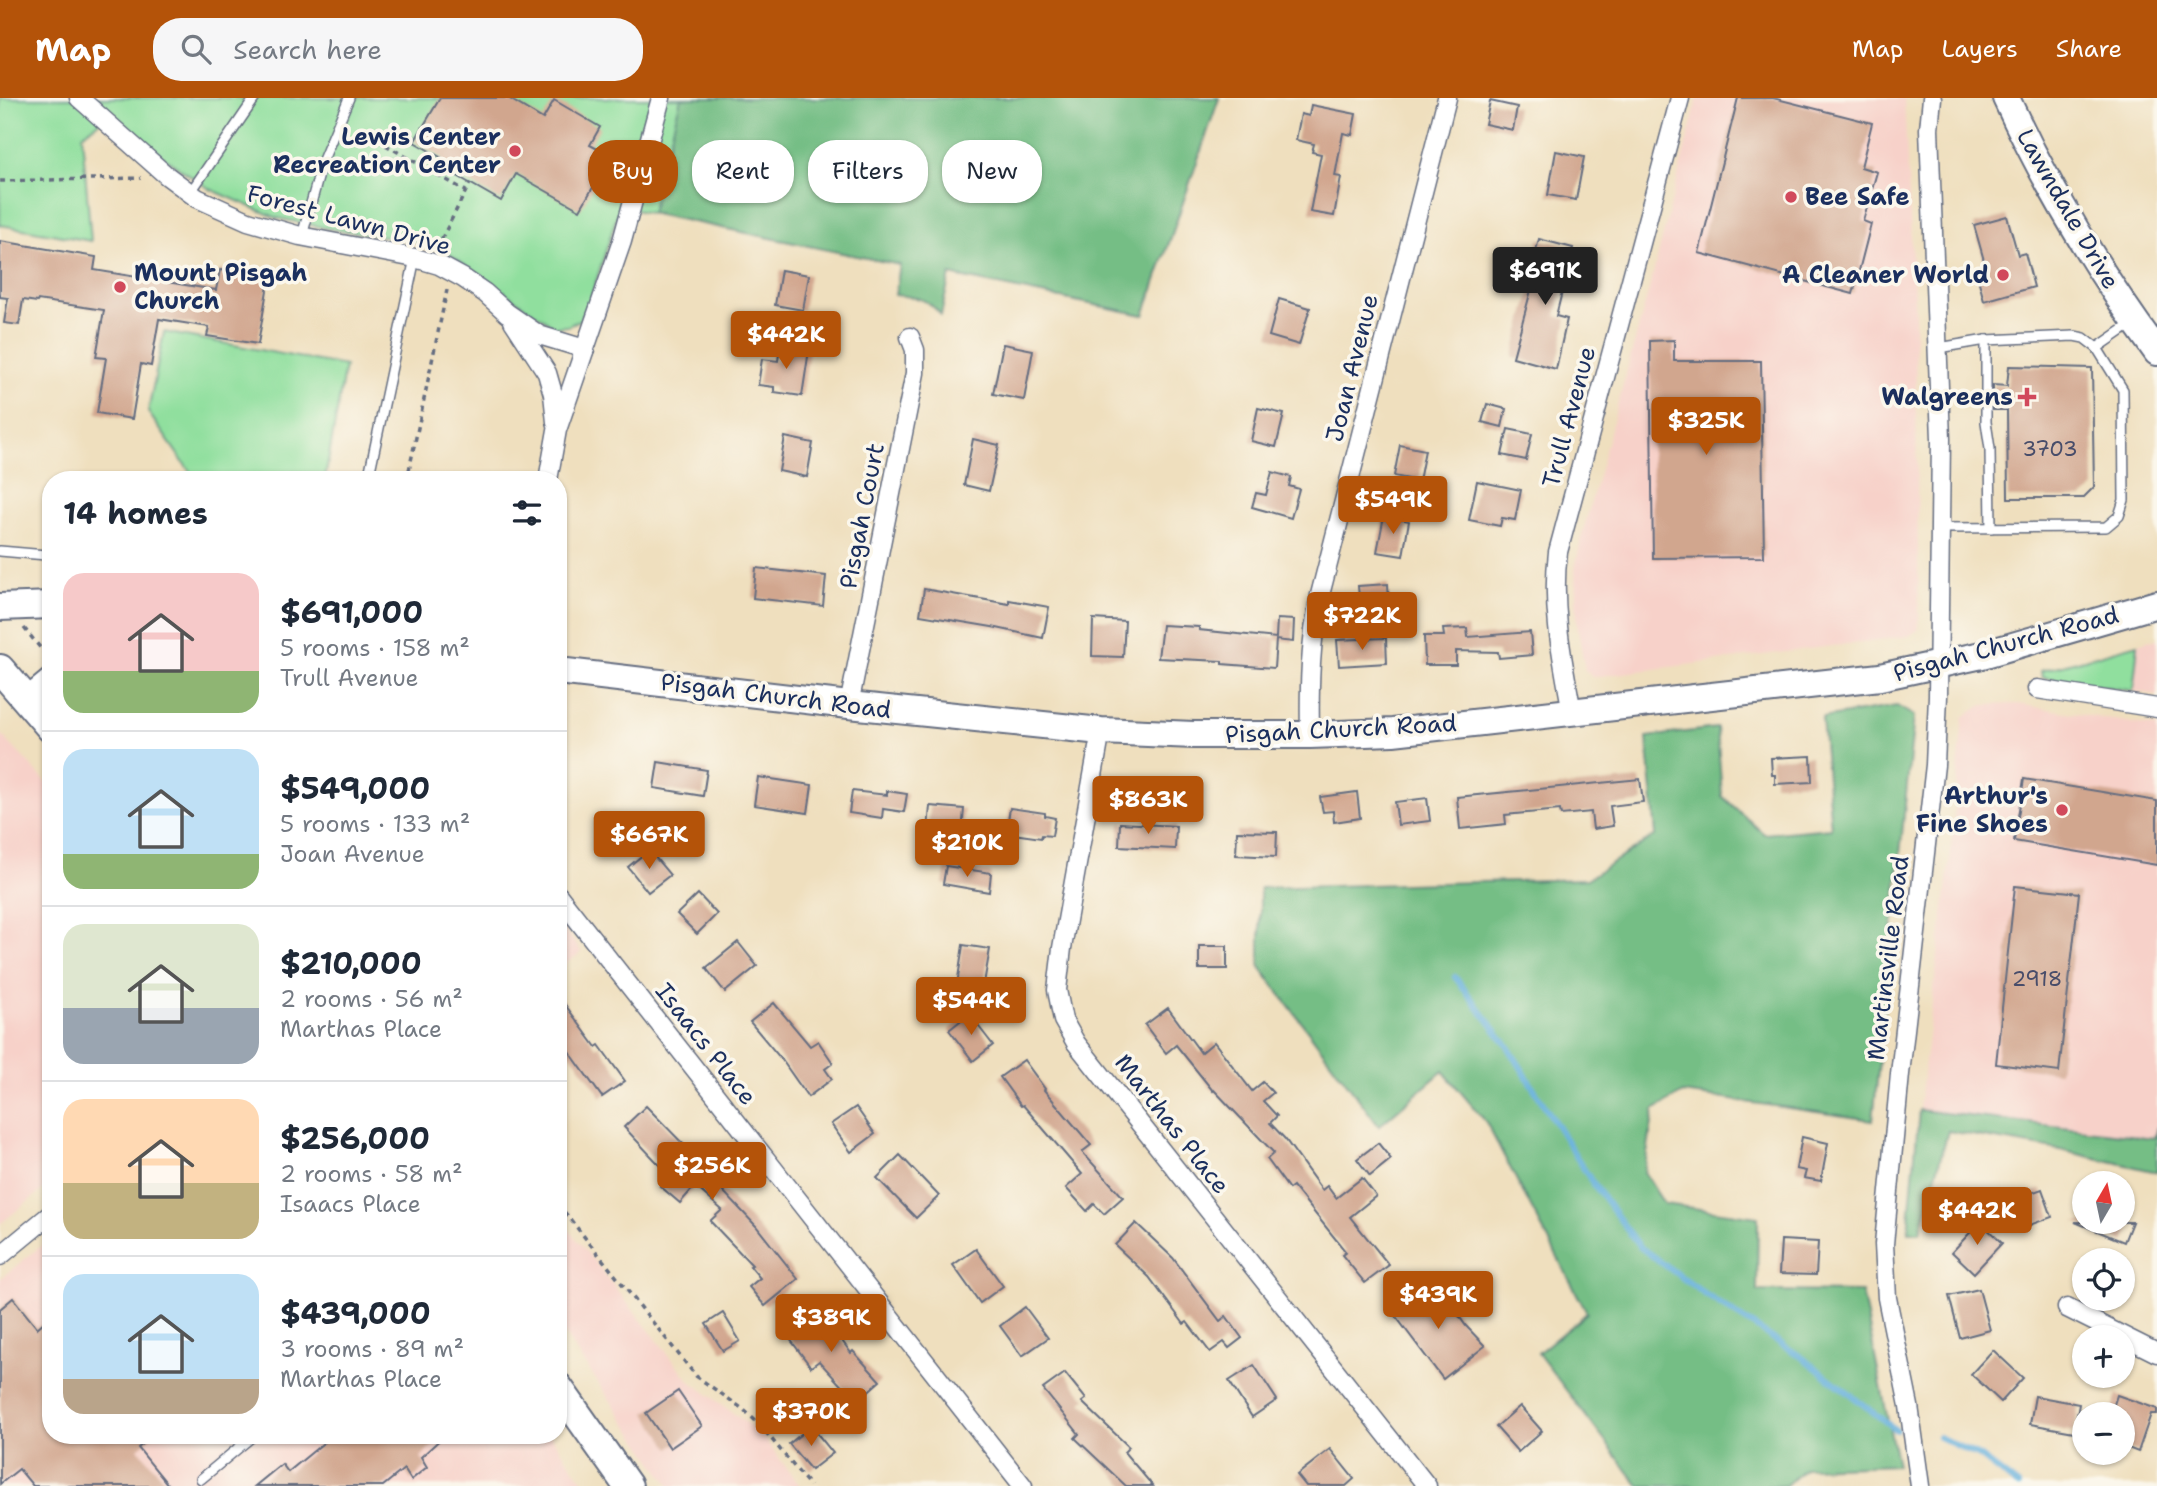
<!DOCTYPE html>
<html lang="en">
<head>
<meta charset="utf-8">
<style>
  :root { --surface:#fff; --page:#f6f6f7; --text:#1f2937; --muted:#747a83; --line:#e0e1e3; --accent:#b45309 }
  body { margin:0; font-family:"Shantell Sans",sans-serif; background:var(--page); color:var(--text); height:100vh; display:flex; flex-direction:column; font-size:26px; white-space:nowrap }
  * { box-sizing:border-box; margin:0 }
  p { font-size:23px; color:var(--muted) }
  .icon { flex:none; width:38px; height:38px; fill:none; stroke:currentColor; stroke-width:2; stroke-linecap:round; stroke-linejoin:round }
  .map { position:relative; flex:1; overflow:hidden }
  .drawer { position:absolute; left:42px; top:373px; width:525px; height:973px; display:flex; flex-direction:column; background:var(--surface); border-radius:28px; box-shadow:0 2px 5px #0004 }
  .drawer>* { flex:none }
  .banner { position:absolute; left:588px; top:42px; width:665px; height:63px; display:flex; gap:14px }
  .needle { width:46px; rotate:9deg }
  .fabs { position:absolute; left:2072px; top:1073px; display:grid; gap:14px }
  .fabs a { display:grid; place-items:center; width:63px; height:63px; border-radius:50%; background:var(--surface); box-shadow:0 2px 5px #0004; font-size:35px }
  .price { position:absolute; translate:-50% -60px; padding:0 16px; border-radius:7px; background:var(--accent); color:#fff; font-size:23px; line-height:46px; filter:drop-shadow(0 2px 4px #0008) }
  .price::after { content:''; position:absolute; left:50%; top:42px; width:21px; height:16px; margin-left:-10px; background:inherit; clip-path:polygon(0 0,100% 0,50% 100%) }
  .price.current { background:#222; color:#fff }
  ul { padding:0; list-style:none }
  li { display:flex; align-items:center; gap:21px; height:175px; padding:0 21px }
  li+li { border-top:2px solid var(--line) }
  li span { display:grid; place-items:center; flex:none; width:196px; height:140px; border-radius:21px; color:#555 }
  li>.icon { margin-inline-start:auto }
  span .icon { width:84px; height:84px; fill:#fffc; stroke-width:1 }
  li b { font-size:30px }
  h2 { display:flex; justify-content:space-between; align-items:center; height:84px; padding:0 21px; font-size:30px }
  .chip { padding:0 24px; border-radius:28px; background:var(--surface); box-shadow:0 2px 5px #0004; font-size:24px; line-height:63px }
  .chip.current { background:var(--accent); color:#fff }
  header { display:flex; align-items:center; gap:42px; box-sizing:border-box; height:98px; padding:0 35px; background:var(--accent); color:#fff }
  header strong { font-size:33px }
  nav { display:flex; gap:38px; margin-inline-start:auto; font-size:24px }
  .search { width:490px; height:63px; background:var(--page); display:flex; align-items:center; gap:18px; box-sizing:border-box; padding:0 24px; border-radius:28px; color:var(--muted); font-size:26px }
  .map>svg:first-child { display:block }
  .built { fill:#f7d1c9 }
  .green { fill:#90df9e; stroke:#56877e; stroke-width:2 }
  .forest { fill:#74be85; stroke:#487672; stroke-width:2 }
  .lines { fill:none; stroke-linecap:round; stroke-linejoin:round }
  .stream { stroke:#62afdc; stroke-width:6 }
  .building { fill:#d1a68e }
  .service-casing { stroke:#656d80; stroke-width:12 }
  .minor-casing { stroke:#656d80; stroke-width:21 }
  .secondary-casing { stroke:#656d80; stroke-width:30 }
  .primary-casing { stroke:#656d80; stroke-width:32 }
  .path { stroke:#656d80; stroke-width:3.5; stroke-dasharray:5 5; stroke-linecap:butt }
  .service { stroke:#fff; stroke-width:9 }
  .minor { stroke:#fff; stroke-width:18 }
  .secondary { stroke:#fff; stroke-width:26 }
  .primary { stroke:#fff; stroke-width:28 }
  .poi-dot { fill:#d1495b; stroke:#fbf7ec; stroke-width:2.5 }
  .labels { text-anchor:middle; stroke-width:7; stroke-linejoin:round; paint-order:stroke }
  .number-label { font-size:21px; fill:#484d6a }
  .poi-label { font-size:24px; font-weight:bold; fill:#1b2f5e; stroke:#fbf7ec; text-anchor:end }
  .street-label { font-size:24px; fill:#1b2f5e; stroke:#fbf7ec }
</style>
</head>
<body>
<header>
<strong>Map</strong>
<div class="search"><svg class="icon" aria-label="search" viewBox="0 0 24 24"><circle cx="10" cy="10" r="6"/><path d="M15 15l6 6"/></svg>Search here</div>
<nav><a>Map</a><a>Layers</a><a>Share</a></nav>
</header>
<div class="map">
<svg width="2157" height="1388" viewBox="0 0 2157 1388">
  <rect width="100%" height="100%" fill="#fbf7ec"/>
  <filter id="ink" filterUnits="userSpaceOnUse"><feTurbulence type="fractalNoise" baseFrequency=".0143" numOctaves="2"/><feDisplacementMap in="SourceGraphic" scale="14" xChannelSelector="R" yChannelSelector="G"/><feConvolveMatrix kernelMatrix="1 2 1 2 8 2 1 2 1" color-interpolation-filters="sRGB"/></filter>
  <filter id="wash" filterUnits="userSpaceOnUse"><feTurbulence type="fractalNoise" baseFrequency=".00686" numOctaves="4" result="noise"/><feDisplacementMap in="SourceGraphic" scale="28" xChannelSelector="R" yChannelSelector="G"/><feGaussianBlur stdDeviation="1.57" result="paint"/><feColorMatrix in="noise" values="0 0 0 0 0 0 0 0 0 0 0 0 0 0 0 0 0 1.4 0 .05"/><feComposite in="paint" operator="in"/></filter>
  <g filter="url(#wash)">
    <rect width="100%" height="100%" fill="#efdfbe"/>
    <!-- built -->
    <g class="built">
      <path d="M1698 0H1904L1915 219 1919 531 1909 538 1593 579 1585 572 1577 526 1575 471 1581 441 1652 180Z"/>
      <path d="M2157 540V597L2133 593 2138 546Z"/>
      <path d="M2017 606 2157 629V1029L2154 1040 1919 1012 1951 752 1963 619 1983 607Z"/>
      <path d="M0 635 51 689V1085L0 1126Z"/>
      <path d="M558 824 582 854 558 871Z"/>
      <path d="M558 1118 689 1282 761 1336 800 1388H670L558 1227Z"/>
      <path d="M51 1140V1337H550L587 1388H0V1181Z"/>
    </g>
    <!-- green -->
    <g class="green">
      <path d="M0 0H1219L1144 217 620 109 590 202 580 222 568 228 555 229 446 154 412 142 331 131 277 120 210 91 166 61 109 16 82 37 91 143 0 127Z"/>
      <path d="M164 234 345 268 325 381H195L148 314Z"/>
      <path d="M2138 546 2133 593 2042 579 2041 573Z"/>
    </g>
    <!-- forest -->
    <g class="forest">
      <path d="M681 0H1219L1144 217 950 177 941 217C927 200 917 199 895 197L900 167 651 115Z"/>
      <path d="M1897 608 1914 618 1873 1022 1683 995 1654 1012 1644 1074 1664 1106 1758 1119 1757 1193 1862 1194 1897 1367 1805 1370 1785 1388H1639L1538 1255 1587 1215 1486 1024 1443 973 1379 1028 1260 869V790L1587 781 1656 737 1647 639 1717 630 1722 698 1764 736 1831 730 1822 620Z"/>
      <path d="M1919 1012 2154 1040 2157 1029V1074L2060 1052 1948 1033 1920 1134H1908Z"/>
    </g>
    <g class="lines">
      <!-- stream -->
      <g class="stream">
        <path d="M1455 879 1507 947 1592 1084 1640 1149 1703 1195 1803 1260 1896 1332"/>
        <path d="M1939 1339 1979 1358 2018 1388"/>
      </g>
    </g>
    <g id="blocks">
      <!-- building -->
      <g class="building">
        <path d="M440 0H508L543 21 554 2 600 29 590 47 611 58 580 112 516 76 501 103 438 67 442 60 414 44Z"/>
        <path d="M1738 0H1773L1872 25 1861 69 1877 74 1863 123 1871 126 1853 196 1699 155Z"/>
        <path d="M1490 3 1517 9 1513 32 1485 26Z"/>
        <path d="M1311 7 1356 16 1352 37 1343 35 1335 78 1341 79 1334 118 1310 114 1321 56 1312 54 1314 46 1296 42 1301 16 1309 18Z"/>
        <path d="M1556 53 1584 59 1576 102 1548 97Z"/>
        <path d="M2007 118 2018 157 2025 155 2034 189 1984 203 1975 169 1985 166 1974 127Z"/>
        <path d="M1539 141 1573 150 1556 218 1567 221 1556 271 1513 259 1531 192 1535 173 1531 172Z"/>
        <path d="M0 143 96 159 94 172 216 192 220 172 269 180 258 246 207 238 209 229 159 221 151 268 141 266 132 321 97 315 106 260 96 259 104 212 38 202 37 204 23 202 19 227 4 225 8 200 0 199Z"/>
        <path d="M781 172 809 177 803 212 775 207Z"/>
        <path d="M1279 201 1310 210 1299 247 1269 238Z"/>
        <path d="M1674 242V263H1761L1764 459 1653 460 1650 243Z"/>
        <path d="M1003 246 1033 252 1024 302 993 296Z"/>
        <path d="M780 248 809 252 802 298 774 294V289L758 287 762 261 778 263Z"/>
        <path d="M2009 268 2092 270 2094 389 2083 400H2008L2007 312H1993V287L2007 288Z"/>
        <path d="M1487 306 1506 311 1502 329 1482 324Z"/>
        <path d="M1258 310 1284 316 1276 349 1251 343Z"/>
        <path d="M1508 331 1532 336 1526 362 1502 357Z"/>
        <path d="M785 339 813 345 807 379 779 373Z"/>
        <path d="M973 341 999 347 989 393 964 387Z"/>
        <path d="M1400 347 1425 352 1419 383 1394 378Z"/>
        <path d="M1272 374 1291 379 1289 388 1299 391 1291 420 1252 409 1256 395 1266 397Z"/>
        <path d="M1477 383 1521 392 1515 422 1502 420 1500 428 1469 422Z"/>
        <path d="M1384 418 1409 423 1403 458 1377 454Z"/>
        <path d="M756 470 826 478 823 508 753 500Z"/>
        <path d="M1388 486 1389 508 1360 509 1358 488Z"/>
        <path d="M924 491 1009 506V502L1049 509 1043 540 992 529 920 517Z"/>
        <path d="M1093 521 1125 523 1123 559 1092 558Z"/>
        <path d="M1277 521 1294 522 1293 544 1276 542 1274 570 1222 566V563L1158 560 1162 527 1199 529V532L1276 540Z"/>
        <path d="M1467 530 1468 539 1530 534 1532 557 1499 560 1498 554 1456 553V567H1425L1424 538H1444L1443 531Z"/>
        <path d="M1386 540 1387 565 1339 568 1337 542Z"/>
        <path d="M1811 658 1812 684 1775 686V677H1772L1771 660Z"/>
        <path d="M658 664 707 672 703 698 654 690Z"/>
        <path d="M758 679 812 687 808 715 754 707Z"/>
        <path d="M1640 681 1643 704 1610 708 1613 728 1593 731 1591 714 1561 717 1560 712 1505 717 1506 726 1460 731 1457 699Z"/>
        <path d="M2024 681 2157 703V767L2014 743Z"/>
        <path d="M852 693 887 697V693L907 696 904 714 883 711 882 720 849 715Z"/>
        <path d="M1357 694 1360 720 1334 724 1333 713 1323 714 1320 699Z"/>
        <path d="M1427 700 1430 723 1398 727 1395 704Z"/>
        <path d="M930 708 964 711 962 734 928 731Z"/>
        <path d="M1010 710 1045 715V718L1055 720 1052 738 1042 737 1041 740 1006 735Z"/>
        <path d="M1120 725 1176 728 1175 751 1119 748Z"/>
        <path d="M1237 733 1277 734 1276 759 1236 757Z"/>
        <path d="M649 752 670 777 648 794 628 769Z"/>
        <path d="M946 768 991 775 989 794 943 786Z"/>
        <path d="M2015 788 2079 795 2059 974 1996 966Z"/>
        <path d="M698 796 717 816 697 836 677 816Z"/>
        <path d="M738 844 757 868 725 894 706 870Z"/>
        <path d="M963 847 990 851 983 891 957 887Z"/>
        <rect x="1199" y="848" width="28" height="23"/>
        <path d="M558 897 596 949 599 947 625 983 602 999 558 938Z"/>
        <path d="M774 905 810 948 818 943 833 965 825 971 832 981 808 999 782 962 750 924Z"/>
        <path d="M1168 910 1201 955 1214 944 1252 993 1263 984 1273 995 1263 1003 1277 1018 1270 1025 1285 1041 1322 1092 1327 1088 1336 1100 1362 1080 1376 1098 1350 1119 1389 1167 1365 1185 1342 1157 1346 1154 1293 1088 1289 1091 1267 1061 1274 1055 1214 992 1213 993 1176 947 1166 955 1145 927Z"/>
        <path d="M969 916 993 947 973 963 949 932Z"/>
        <path d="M1024 962 1045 991 1044 992 1091 1047 1082 1054 1123 1099 1104 1116 1094 1106 1087 1113 1066 1090 1082 1076 1023 1007 1021 1008 1000 979Z"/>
        <path d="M646 1008 690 1053 693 1049 713 1066 706 1075 756 1128 798 1181 765 1208 749 1189 760 1180 750 1168 752 1167 710 1123 722 1112 695 1088 680 1105 660 1088 669 1077 624 1029Z"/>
        <path d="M856 1009 875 1036 851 1054 831 1026Z"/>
        <path d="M1802 1039 1828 1045 1821 1083 1804 1080 1806 1073 1796 1071Z"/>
        <path d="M1378 1045 1391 1061 1370 1078 1357 1061Z"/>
        <path d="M900 1057 939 1098 916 1120 877 1080Z"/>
        <path d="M2042 1091 2052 1119 2013 1133 2003 1105Z"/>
        <path d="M1980 1124 2002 1145 1974 1175 1952 1154Z"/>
        <path d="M2075 1124H2132L2124 1144Z"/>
        <path d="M1136 1125 1173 1160 1220 1223 1226 1218 1242 1240 1229 1250 1224 1244 1210 1254 1187 1224 1184 1226 1149 1179 1115 1147Z"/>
        <path d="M1781 1142 1818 1144 1816 1177 1779 1176Z"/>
        <path d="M976 1151 1003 1188 980 1205 953 1167Z"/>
        <path d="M1426 1187 1437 1202 1444 1197 1466 1228 1485 1248 1443 1281 1391 1212Z"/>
        <path d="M1979 1191 1990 1232 1960 1240 1949 1198Z"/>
        <path d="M13 1200 37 1230 51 1218V1337H154L138 1350 169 1388H33L19 1371 0 1386V1211Z"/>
        <path d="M817 1209 851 1255 853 1253 880 1283 856 1304 819 1263 811 1269 784 1233Z"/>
        <path d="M1025 1209 1048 1240 1022 1258 1000 1228Z"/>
        <path d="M723 1215 740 1243 723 1253 706 1226Z"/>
        <path d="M1993 1252 2023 1280 2001 1304 1971 1276Z"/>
        <path d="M1254 1267 1277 1302 1252 1319 1229 1283Z"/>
        <path d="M1065 1275 1086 1301 1082 1304 1129 1349 1124 1354 1153 1388H1126L1075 1340 1079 1336 1043 1291Z"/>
        <path d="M678 1293 702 1328 670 1350 646 1315Z"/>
        <path d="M2117 1297 2157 1311V1316H2151L2138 1354 2123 1348V1316H2111Z"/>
        <path d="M2035 1298 2079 1306 2074 1334 2030 1326Z"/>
        <path d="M1520 1308 1542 1333 1518 1354 1496 1329Z"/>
        <path d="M811 1328 833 1355 811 1372 789 1346Z"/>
        <path d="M333 1337H445L421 1359 427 1369 411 1382 404 1371 383 1388H255L282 1366 288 1374Z"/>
        <path d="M1330 1351 1354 1381 1346 1388H1306L1297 1377Z"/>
      </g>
    </g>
  </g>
  <g filter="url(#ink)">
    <use href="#blocks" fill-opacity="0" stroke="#656d80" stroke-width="2"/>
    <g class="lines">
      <defs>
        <g id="service">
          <path d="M190 95 255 0"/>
          <path d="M302 138 323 62 349 0"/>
          <path d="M1986 242V324L1990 351 1991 430"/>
          <path d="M1939 250 1986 242 2074 238 2084 240 2097 250 2123 292 2124 402 2119 418 2106 429 1940 430"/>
          <path d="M2097 250 2133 225"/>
          <path d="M368 382 415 160"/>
          <path d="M0 453 46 457"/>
          <path d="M201 1381 254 1337"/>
        </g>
        <g id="minor">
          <path d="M79 0 166 77 197 100 248 123 300 138 415 160 439 167 463 180 485 195 507 215 539 237 585 251"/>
          <path d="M513 223 547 275 553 296 556 324"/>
          <path d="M548 382 557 332 622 143 661 0"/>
          <path d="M2037 591 2157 610"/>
          <path d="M849 607 915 275V252L910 239"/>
          <path d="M1572 614C1562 560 1551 508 1558 454L1680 0"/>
          <path d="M1101 633 1062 850 1057 892 1063 922 1076 945 1427 1388"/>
          <path d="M1310 637C1309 590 1310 544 1320 497L1447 0"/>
          <path d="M558 797 1023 1388"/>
          <path d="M0 1158 51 1116"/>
          <path d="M2067 1210 2157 1255"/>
          <path d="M1920 1388 1909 1308 1887 1200 1884 1146 1900 976 1935 667 1938 598 1941 341 1929 31 1932 0"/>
        </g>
        <g id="secondary">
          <path d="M2006 0C2047 89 2099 175 2157 254"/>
          <path d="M0 509 51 507"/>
          <path d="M558 573 849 607 1101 633 1194 637H1310L1393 634 1880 579 1982 557 2157 506"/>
          <path d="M28 603 51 584"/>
        </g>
        <g id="primary">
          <path d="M0 571 51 630"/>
          <path d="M558 1289 628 1388"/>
        </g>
      </defs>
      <!-- service casing -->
      <use href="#service" class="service-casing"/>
      <!-- minor casing -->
      <use href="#minor" class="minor-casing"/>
      <!-- secondary casing -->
      <use href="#secondary" class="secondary-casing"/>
      <!-- primary casing -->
      <use href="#primary" class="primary-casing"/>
      <!-- path -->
      <g class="path">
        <path d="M377 42 466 93"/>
        <path d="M0 83 141 80"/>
        <path d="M437 150 470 85"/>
        <path d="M407 382 447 192"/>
        <path d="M24 530 47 558"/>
        <path d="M558 1106 696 1278 743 1311 760 1327 810 1388"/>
      </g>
      <!-- service -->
      <use href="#service" class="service"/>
      <!-- minor -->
      <use href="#minor" class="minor"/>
      <!-- secondary -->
      <use href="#secondary" class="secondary"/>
      <!-- primary -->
      <use href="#primary" class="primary"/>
    </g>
  </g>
  <!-- markers -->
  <g class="poi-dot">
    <circle cx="515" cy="53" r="7"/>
    <circle cx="1791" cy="99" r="7"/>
    <circle cx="2003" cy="177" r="7"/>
    <circle cx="120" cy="189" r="7"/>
    <path d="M2023.5 288.5h7v7h7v7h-7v7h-7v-7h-7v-7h7z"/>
    <circle cx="2062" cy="712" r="7"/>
  </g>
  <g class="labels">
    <!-- number labels -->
    <g class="number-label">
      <text x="2050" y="358">3703</text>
      <text x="2037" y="888">2918</text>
    </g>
    <!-- poi labels -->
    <g class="poi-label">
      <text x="501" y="47">Lewis Center<tspan x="501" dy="28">Recreation Center</tspan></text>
      <text x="1805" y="107" text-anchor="start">Bee Safe</text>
      <text x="134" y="183" text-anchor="start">Mount Pisgah<tspan x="134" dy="28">Church</tspan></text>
      <text x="1989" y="185">A Cleaner World</text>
      <text x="2013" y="307">Walgreens</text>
      <text x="2048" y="706">Arthur's<tspan x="2048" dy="28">Fine Shoes</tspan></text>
    </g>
    <!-- street labels -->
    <g class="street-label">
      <text transform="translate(2068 111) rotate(60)" y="8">Lawndale Drive</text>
      <text transform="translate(349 122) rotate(15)" y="8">Forest Lawn Drive</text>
      <text transform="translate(1352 270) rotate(-76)" y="8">Joan Avenue</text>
      <text transform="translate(1569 319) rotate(-75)" y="8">Trull Avenue</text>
      <text transform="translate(862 418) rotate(-79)" y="8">Pisgah Court</text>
      <text transform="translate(2006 546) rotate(-15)" y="8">Pisgah Church Road</text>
      <text transform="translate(776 598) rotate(7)" y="8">Pisgah Church Road</text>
      <text transform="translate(1341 631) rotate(-3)" y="8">Pisgah Church Road</text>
      <text transform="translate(1888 860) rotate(-83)" y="8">Martinsville Road</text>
      <text transform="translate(706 946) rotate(52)" y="8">Isaacs Place</text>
      <text transform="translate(1172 1026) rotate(52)" y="8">Marthas Place</text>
    </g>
  </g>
</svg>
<div class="fabs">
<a><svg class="needle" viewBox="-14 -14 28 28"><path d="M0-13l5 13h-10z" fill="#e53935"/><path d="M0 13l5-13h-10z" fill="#747a83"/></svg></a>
<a><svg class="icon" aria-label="locate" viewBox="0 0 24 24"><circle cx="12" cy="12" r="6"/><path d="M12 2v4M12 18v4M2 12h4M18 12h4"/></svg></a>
<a>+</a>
<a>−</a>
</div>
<b class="price current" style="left:1545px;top:209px">$691K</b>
<b class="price" style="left:786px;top:273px">$442K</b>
<b class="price" style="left:1706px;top:359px">$325K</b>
<b class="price" style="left:1393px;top:438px">$549K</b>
<b class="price" style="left:1362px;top:554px">$722K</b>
<b class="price" style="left:1148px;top:738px">$863K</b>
<b class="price" style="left:649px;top:773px">$667K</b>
<b class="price" style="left:967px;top:781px">$210K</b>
<b class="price" style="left:971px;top:939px">$544K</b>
<b class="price" style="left:712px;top:1104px">$256K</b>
<b class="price" style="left:1977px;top:1149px">$442K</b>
<b class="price" style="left:1438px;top:1233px">$439K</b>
<b class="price" style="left:831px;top:1256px">$389K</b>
<b class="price" style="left:811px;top:1350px">$370K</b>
<div class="banner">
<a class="chip current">Buy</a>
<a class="chip">Rent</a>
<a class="chip">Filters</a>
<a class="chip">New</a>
</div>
<section class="drawer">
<h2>14 homes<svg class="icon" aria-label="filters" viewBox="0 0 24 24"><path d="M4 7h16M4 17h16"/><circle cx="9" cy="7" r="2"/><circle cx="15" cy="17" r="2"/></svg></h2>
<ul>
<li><span style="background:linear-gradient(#f6c9c9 70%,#8fb573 0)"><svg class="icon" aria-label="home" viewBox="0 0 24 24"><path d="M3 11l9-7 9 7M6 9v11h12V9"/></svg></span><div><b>$691,000</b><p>5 rooms · 158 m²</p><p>Trull Avenue</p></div></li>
<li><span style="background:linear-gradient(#bfe0f5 75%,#8fb573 0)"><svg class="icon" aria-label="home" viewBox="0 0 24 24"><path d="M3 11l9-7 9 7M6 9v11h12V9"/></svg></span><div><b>$549,000</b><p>5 rooms · 133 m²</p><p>Joan Avenue</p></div></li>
<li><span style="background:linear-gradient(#dfe7d0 60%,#9aa5b1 0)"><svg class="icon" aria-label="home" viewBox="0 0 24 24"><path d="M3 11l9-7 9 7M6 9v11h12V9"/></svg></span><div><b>$210,000</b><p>2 rooms · 56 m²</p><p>Marthas Place</p></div></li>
<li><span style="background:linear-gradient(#ffd9b3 60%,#c2b280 0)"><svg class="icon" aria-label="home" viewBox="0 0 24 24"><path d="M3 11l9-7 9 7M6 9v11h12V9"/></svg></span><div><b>$256,000</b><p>2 rooms · 58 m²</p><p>Isaacs Place</p></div></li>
<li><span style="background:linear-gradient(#bfe0f5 75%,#b9a48a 0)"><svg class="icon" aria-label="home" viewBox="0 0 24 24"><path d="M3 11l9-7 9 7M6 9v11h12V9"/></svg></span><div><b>$439,000</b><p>3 rooms · 89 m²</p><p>Marthas Place</p></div></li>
</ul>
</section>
</div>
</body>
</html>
